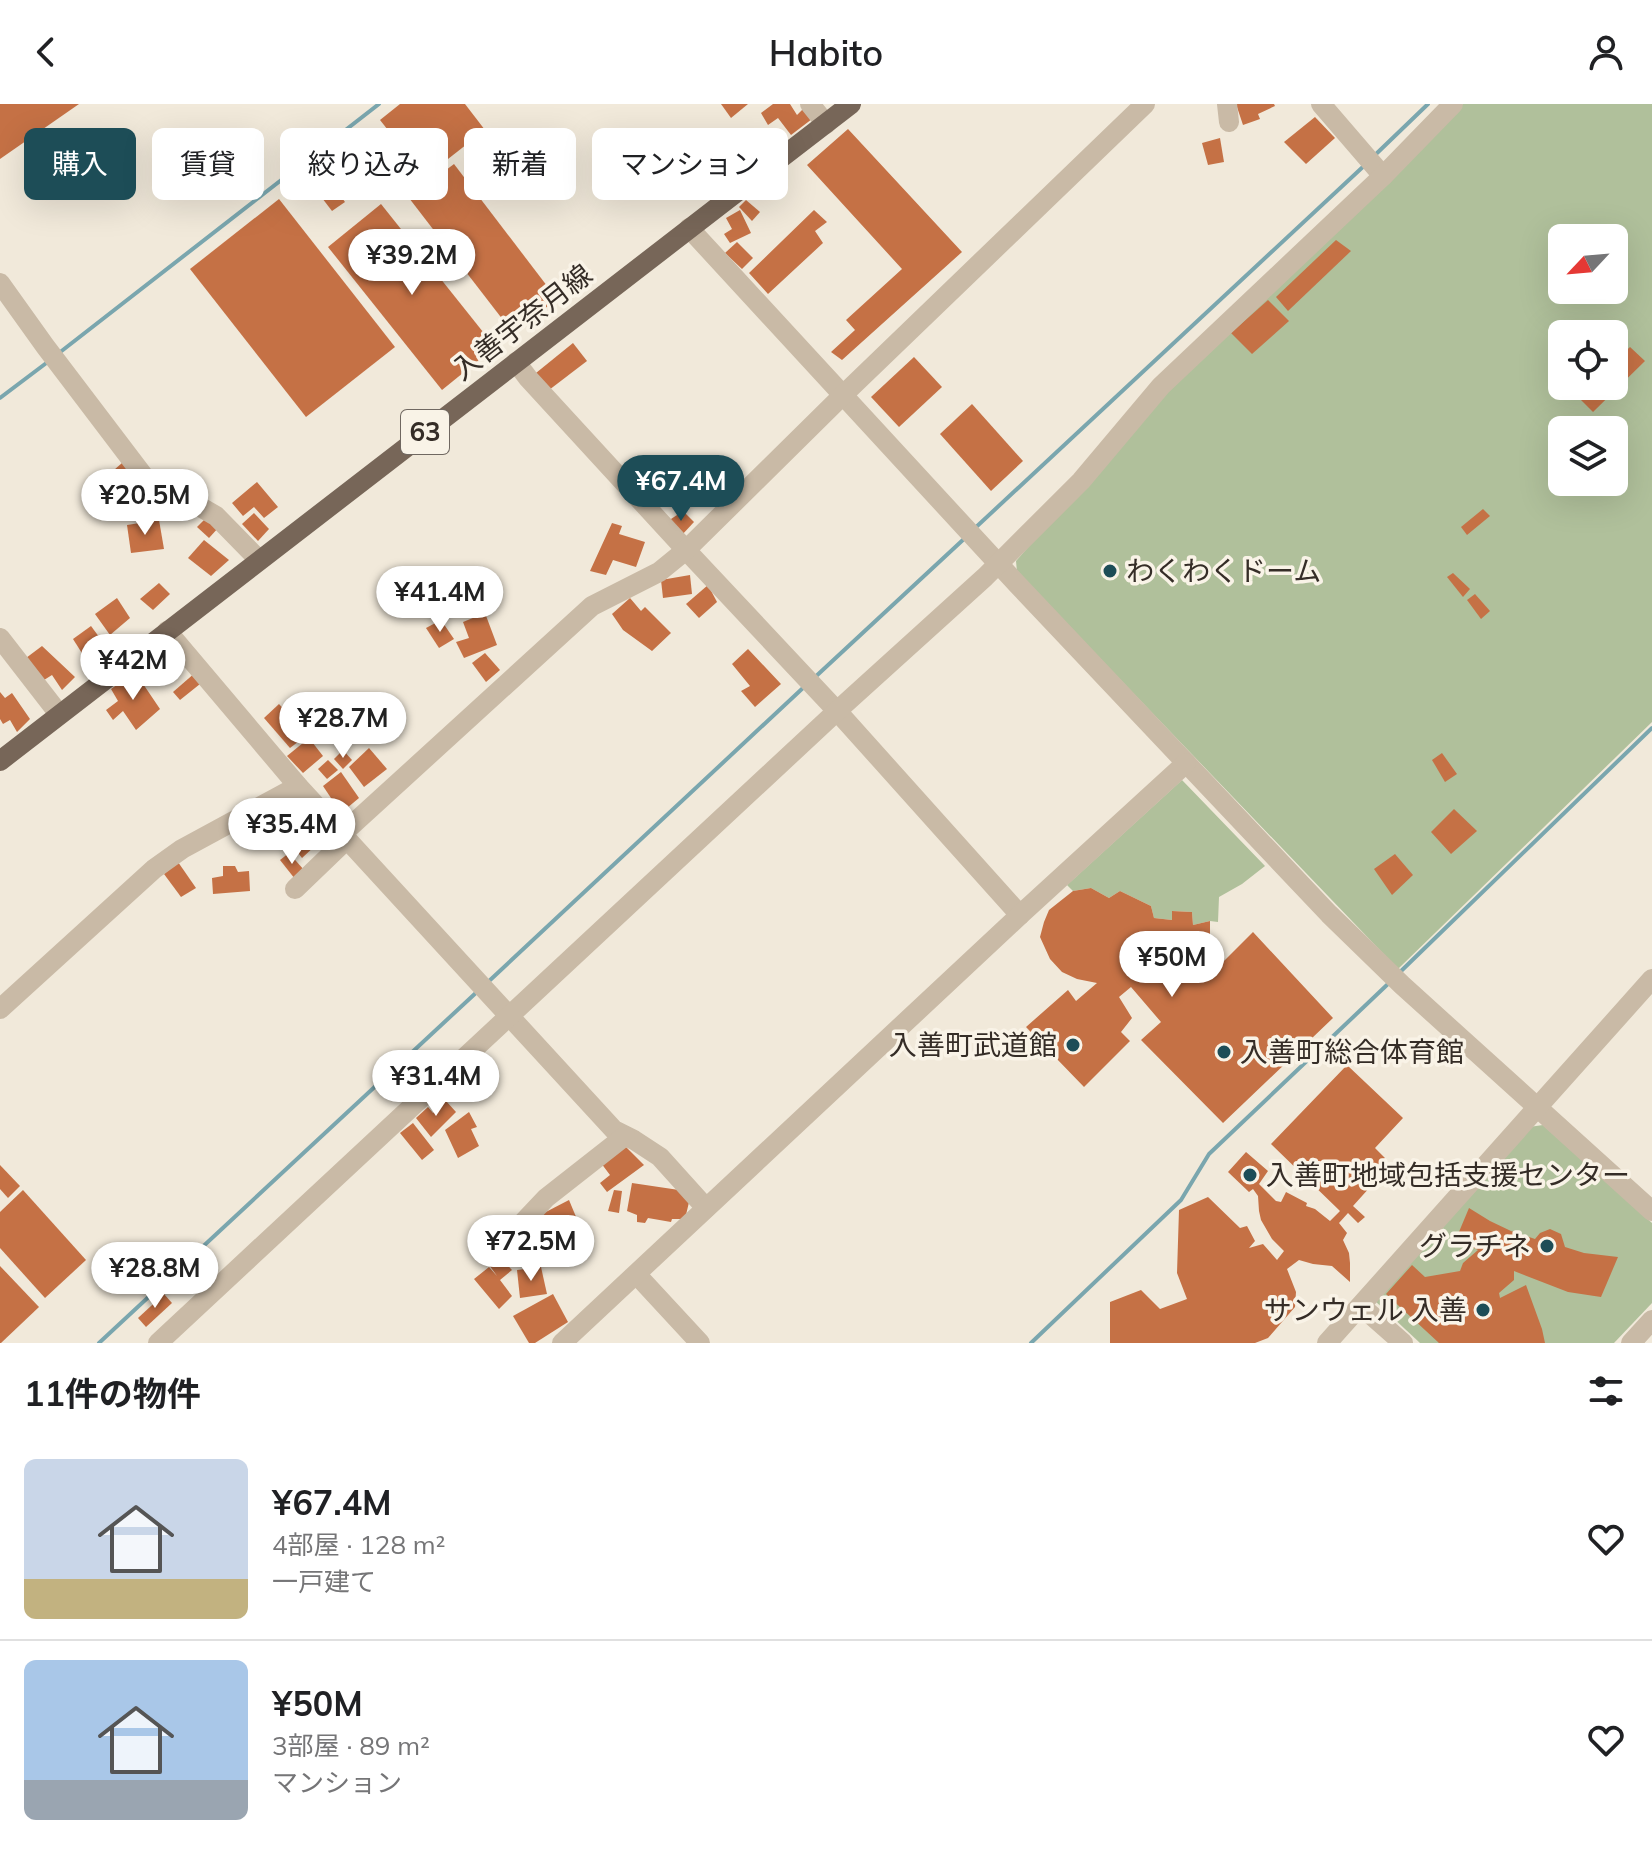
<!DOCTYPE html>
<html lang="ja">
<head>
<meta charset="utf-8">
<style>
  :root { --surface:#fff; --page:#f6f6f6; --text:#202124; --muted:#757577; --line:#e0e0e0; --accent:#1d4d57 }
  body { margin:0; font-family:Mulish,"Noto Sans JP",sans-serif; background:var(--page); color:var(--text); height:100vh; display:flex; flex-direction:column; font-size:30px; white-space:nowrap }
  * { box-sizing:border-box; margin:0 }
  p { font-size:26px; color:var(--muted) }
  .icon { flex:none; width:44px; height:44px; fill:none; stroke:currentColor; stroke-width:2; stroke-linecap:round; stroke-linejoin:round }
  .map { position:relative; height:1239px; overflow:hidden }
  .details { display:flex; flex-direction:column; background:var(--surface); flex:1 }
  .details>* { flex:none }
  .hud { position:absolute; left:24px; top:24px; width:800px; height:72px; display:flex; gap:16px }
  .needle { width:52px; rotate:244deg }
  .buttons { position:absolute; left:1548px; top:120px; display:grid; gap:16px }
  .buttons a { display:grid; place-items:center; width:80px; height:80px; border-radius:12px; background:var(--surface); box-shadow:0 8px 32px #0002; font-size:40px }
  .price { position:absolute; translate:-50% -68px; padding:0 18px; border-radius:28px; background:#fff; color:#222; font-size:26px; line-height:52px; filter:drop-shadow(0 2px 4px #0008) }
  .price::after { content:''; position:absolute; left:50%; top:48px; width:24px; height:18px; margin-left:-12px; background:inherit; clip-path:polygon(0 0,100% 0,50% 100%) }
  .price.on { background:var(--accent); color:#fff }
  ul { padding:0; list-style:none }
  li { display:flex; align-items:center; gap:24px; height:200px; padding:0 24px }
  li+li { border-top:2px solid var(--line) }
  li span { display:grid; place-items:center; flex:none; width:224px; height:160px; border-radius:12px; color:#555 }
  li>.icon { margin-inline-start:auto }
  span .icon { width:96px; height:96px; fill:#fffc; stroke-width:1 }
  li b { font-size:34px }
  h2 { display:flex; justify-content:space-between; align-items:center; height:96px; padding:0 24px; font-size:34px }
  .pill { padding:0 28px; border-radius:12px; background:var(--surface); box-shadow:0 8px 32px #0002; font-size:28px; line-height:72px }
  .pill.on { background:var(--accent); color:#fff }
  header { display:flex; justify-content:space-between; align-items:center; height:104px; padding:0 24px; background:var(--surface); font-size:36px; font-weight:600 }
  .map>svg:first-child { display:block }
  .green { fill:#b0c09b; fill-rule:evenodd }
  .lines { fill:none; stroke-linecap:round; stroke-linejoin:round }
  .stream { stroke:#7aa6ae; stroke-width:4 }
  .building { fill:#c57145 }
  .minor { stroke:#c9baa6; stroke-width:20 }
  .major { stroke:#776658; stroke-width:20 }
  .poi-dot { fill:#1d4d57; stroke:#f9f3e7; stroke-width:3 }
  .labels { text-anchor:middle; stroke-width:7; stroke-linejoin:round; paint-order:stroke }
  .shield { fill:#f9f3e7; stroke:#706861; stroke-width:2 }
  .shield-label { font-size:26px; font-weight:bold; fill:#352d27 }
  .street-label { font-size:28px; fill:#352d27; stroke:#f9f3e7 }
  .poi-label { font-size:28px; fill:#352d27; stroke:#f9f3e7; text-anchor:start }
</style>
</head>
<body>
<header><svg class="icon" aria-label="back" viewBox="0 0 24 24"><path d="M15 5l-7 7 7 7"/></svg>Habito<svg class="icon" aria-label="person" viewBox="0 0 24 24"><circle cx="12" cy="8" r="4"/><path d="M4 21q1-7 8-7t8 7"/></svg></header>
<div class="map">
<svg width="1652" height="1239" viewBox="0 0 1652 1239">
  <rect width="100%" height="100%" fill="#f1e9da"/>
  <!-- green -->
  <g class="green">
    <path d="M1463 0H1652V618L1398 865 1017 468 1016 457 1166 286 1301 158ZM1562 134H1614V186H1562ZM1562 230H1614V282H1562ZM1562 326H1614V378H1562Z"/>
    <path d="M547 52 567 79 543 96 523 69Z"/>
    <path d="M1182 676 1265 762 1242 780 1219 793 1218 818 1210 817 1193 821 1192 808 1173 807 1172 816 1154 814 1151 802 1120 787 1109 794 1091 784 1073 787 1067 781Z"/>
    <path d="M1543 1021 1652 1119V1199L1614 1239H1420L1374 1196 1529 1023Z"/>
  </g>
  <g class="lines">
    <!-- stream -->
    <g class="stream">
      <path d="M1375 51 1428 0"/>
      <path d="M59 249 379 0"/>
      <path d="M0 294 49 257"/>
      <path d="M974 425 1366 60"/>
      <path d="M813 575 965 434"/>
      <path d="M1398 870 1652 624"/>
      <path d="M488 878 804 583"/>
      <path d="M99 1239 479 886"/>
      <path d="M1031 1239 1181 1096 1209 1050 1389 879"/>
    </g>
  </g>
  <!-- building -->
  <g class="building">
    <path d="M0 0H79L0 55Z"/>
    <path d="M400 0H465L485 26 425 73 380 16Z"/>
    <path d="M721 0H748L731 14Z"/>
    <path d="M773 0H790L797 11 803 5 812 15 791 31 778 14 768 21 761 9Z"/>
    <path d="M1236 0H1274L1275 2 1258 10 1260 15 1243 21Z"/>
    <path d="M1315 13 1335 34 1306 60 1284 38Z"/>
    <path d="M740 24 753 43 738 57 746 67 728 82 707 51Z"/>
    <path d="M765 24 775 39 762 50 752 35Z"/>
    <path d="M848 25 962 148 842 256 831 248 855 226 846 216 902 165 807 61Z"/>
    <path d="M1220 34 1224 58 1208 61 1202 39Z"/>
    <path d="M454 60 557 195 513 229 409 94Z"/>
    <path d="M334 83 345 98 332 107 322 94Z"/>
    <path d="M279 95 395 243 306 313 190 165Z"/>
    <path d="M746 96 760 108 752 117 739 103Z"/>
    <path d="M381 100 495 243 442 286 328 143Z"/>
    <path d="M740 106 751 129 730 139 724 130 732 125 726 114Z"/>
    <path d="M814 106 827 118 815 127 823 139 768 190 749 169Z"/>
    <path d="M1336 136 1351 147 1288 207 1276 193Z"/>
    <path d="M737 138 753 154 742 165 725 149Z"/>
    <path d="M1268 196 1289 217 1252 250 1231 229Z"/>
    <path d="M573 239 587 257 549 286 536 269Z"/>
    <path d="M1630 243 1645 257 1593 308 1577 292 1588 282H1614V258Z"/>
    <path d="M914 253 942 283 899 323 871 293Z"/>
    <path d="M972 300 1023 357 991 387 940 330Z"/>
    <path d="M122 359 135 375 110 395 99 379Z"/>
    <path d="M257 378 278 403 264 414 254 403 243 412 232 399Z"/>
    <path d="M132 391 140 401 124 413 116 404Z"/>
    <path d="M1483 405 1490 412 1467 431 1461 423Z"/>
    <path d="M683 407 694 418 681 432 668 417Z"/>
    <path d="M254 409 269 425 258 437 242 420Z"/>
    <path d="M208 412 219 423 209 434 197 423Z"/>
    <path d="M159 416 164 445 131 449 127 421Z"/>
    <path d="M612 419 622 422 619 430 645 438 636 463 613 456 606 471 590 467Z"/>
    <path d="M204 436 229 456 211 472 188 454Z"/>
    <path d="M1453 469 1470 485 1463 493 1447 473Z"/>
    <path d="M690 471 692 490 663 494 661 476Z"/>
    <path d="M466 474 478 485 466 500 452 488Z"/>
    <path d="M159 479 170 490 153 506 140 495Z"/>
    <path d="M708 481 717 498 699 514 686 500Z"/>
    <path d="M1475 490 1490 507 1481 515 1467 496Z"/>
    <path d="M117 494 130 514 110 531 95 510Z"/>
    <path d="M630 494 641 507 645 503 671 529 652 547 623 526 612 510Z"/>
    <path d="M485 509 497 541 464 554 456 538 469 534 463 518Z"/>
    <path d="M441 516 454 535 439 544 426 524Z"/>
    <path d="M91 522 105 541 85 554 73 535Z"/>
    <path d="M42 542 75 573 62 586 52 571 44 576 26 554Z"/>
    <path d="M171 542 180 553 160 571 150 558Z"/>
    <path d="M748 545 781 580 755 603 741 587 750 582 732 560Z"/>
    <path d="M485 549 500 566 486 578 472 559Z"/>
    <path d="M135 568 160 605 136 626 123 607 113 616 106 606 118 597 111 585Z"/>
    <path d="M196 568 205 576 180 596 173 588Z"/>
    <path d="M0 588 5 594 12 589 30 615 17 628 10 616 3 620 0 615Z"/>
    <path d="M279 600 307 631 290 644 264 614Z"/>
    <path d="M309 634 323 652 303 669 287 652Z"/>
    <path d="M369 644 387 665 364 683 349 663Z"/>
    <path d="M343 646 352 656 343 665 334 655Z"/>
    <path d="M1442 649 1457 670 1445 678 1432 656Z"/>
    <path d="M328 656 338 666 327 675 318 665Z"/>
    <path d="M341 668 359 694 341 709 323 682Z"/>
    <path d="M1454 705 1477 727 1451 750 1431 728Z"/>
    <path d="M294 711 316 741 302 754 293 742 286 747 270 730Z"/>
    <path d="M289 749 304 766 295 775 280 756Z"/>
    <path d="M1395 750 1413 771 1392 791 1374 765Z"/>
    <path d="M178 758 196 784 181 793 164 770Z"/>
    <path d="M223 762H235L238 768 249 767 250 787 213 790 212 774 223 772Z"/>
    <path d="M1091 784 1109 794 1120 787 1151 802 1154 814 1172 816V807L1192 808 1193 821 1210 817V847L1222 859 1253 828 1333 914 1223 1019 1141 936 1161 918 1131 883 1119 893 1132 914 1121 928 1130 937 1084 983 1026 923 1068 886 1076 897 1097 879 1077 875 1062 868 1050 855 1040 833 1044 818 1049 806 1073 787Z"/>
    <path d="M1347 961 1403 1014 1375 1044 1385 1054 1364 1075 1371 1082 1353 1102 1365 1113 1358 1119 1348 1109 1339 1119 1347 1129 1343 1136 1349 1149 1350 1159V1178L1332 1162 1313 1160 1299 1156 1287 1165 1296 1188 1295 1203 1268 1234 1255 1239H1110V1198L1141 1186 1160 1205 1187 1195 1177 1169 1179 1106 1208 1093 1240 1124 1247 1122 1255 1137 1249 1144 1263 1140 1277 1156 1284 1147 1272 1135 1261 1116 1259 1107 1258 1092 1253 1085 1249 1088 1228 1068 1246 1048 1268 1067 1259 1080 1276 1097 1281 1098 1286 1088 1307 1099 1306 1102 1315 1105 1330 1117 1340 1107 1271 1040Z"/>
    <path d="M446 997 456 1008 431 1033 416 1014 428 1003 433 1009Z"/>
    <path d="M469 1008 477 1023 471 1025 479 1042 458 1054 445 1026Z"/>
    <path d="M413 1019 434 1046 422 1056 400 1029Z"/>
    <path d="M624 1041 644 1061 607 1088 600 1079 610 1071 601 1059Z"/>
    <path d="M0 1061 20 1082 8 1094 0 1085Z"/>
    <path d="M632 1079 679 1086 690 1094 685 1115H672L671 1118 648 1114 645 1119 637 1118V1111L627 1107Z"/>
    <path d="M23 1086 86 1156 45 1194 0 1144V1108Z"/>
    <path d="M614 1086 622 1087 619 1109 608 1107Z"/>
    <path d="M569 1096 579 1120 552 1134 540 1111Z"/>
    <path d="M1469 1104 1490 1117 1511 1127 1535 1135 1540 1129 1550 1125 1561 1130 1565 1143 1584 1149 1618 1153 1601 1193 1568 1188 1514 1167V1176L1499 1189 1500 1194 1526 1181 1542 1225 1545 1239H1439L1386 1190 1412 1161 1425 1173 1460 1167 1463 1159 1478 1146 1456 1135Z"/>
    <path d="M542 1122 552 1138 543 1142 535 1128Z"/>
    <path d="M532 1127 540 1144 529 1151 521 1132Z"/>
    <path d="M498 1151 512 1166 500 1176 512 1192 499 1205 474 1175 489 1163 497 1172 487 1158Z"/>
    <path d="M0 1162 39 1203 1 1239H0Z"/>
    <path d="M541 1163 547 1190 520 1194 517 1166Z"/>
    <path d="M164 1190 172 1199 146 1223 138 1214Z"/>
    <path d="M553 1190 568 1218 535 1239H529L513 1212Z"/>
  </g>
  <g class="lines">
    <!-- minor -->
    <g class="minor">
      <path d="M810 0 826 20"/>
      <path d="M1227 0 1229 18"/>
      <path d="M1321 0 1383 72"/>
      <path d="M689 124 1017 480 1329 810 1402 881 1652 1107"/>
      <path d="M0 179 45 242 149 379 164 390 178 396 197 401 216 412 259 456"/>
      <path d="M516 258 528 274 686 446 837 607 1020 811"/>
      <path d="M167 527 298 682 614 1026 634 1036 660 1053 706 1104"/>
      <path d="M0 534 59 610"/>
      <path d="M342 730 592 502 659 468 686 446 843 291 1145 0"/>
      <path d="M295 785 347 735"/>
      <path d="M0 905 154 765 182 745 298 682"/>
      <path d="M498 1145 546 1094 625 1032"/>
      <path d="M637 1171 700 1239"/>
      <path d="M1361 1202 1403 1239"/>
      <path d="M158 1239 837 607 985 473 1081 377 1161 282 1383 72 1453 0"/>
      <path d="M562 1239 1020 811 1186 659"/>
      <path d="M1327 1239 1652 875"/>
      <path d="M1631 1239 1652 1216"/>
    </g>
    <!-- major -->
    <path class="major" d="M0 657 851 0"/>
  </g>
  <!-- markers -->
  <g class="poi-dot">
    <circle cx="1110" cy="467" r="8"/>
    <circle cx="1073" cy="941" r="8"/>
    <circle cx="1224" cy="948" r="8"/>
    <circle cx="1250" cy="1071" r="8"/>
    <circle cx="1547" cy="1142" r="8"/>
    <circle cx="1483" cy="1206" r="8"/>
  </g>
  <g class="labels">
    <!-- shield labels -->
    <rect class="shield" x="401" y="306" width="48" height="44" rx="6"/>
    <g class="shield-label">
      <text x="425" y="337">63</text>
    </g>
    <!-- street labels -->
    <g class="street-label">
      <text transform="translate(522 218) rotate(-38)" y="10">入善宇奈月線</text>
    </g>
    <!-- poi labels -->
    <g class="poi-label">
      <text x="1126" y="477">わくわくドーム</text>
      <text x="1057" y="951" text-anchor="end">入善町武道館</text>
      <text x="1240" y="958">入善町総合体育館</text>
      <text x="1266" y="1081">入善町地域包括支援センター</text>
      <text x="1531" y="1152" text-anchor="end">グラチネ</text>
      <text x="1467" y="1216" text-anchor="end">サンウェル 入善</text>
    </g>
  </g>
</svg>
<div class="buttons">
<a><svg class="needle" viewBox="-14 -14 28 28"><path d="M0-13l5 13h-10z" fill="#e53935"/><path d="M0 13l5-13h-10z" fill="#757577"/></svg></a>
<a><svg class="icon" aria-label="locate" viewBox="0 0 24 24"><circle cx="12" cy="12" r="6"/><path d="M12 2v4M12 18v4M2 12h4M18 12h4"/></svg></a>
<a><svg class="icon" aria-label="layers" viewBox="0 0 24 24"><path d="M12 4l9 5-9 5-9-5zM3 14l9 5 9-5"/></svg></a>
</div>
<b class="price" style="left:412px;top:193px">¥39.2M</b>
<b class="price on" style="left:681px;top:419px">¥67.4M</b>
<b class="price" style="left:145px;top:433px">¥20.5M</b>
<b class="price" style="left:440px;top:530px">¥41.4M</b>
<b class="price" style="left:133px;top:598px">¥42M</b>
<b class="price" style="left:343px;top:656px">¥28.7M</b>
<b class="price" style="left:292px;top:762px">¥35.4M</b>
<b class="price" style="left:1172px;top:895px">¥50M</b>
<b class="price" style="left:436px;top:1014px">¥31.4M</b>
<b class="price" style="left:531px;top:1179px">¥72.5M</b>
<b class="price" style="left:155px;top:1206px">¥28.8M</b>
<div class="hud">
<a class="pill on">購入</a>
<a class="pill">賃貸</a>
<a class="pill">絞り込み</a>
<a class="pill">新着</a>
<a class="pill">マンション</a>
</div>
</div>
<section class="details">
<h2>11件の物件<svg class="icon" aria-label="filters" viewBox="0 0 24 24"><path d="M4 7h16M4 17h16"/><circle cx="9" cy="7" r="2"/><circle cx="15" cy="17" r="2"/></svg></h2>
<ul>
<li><span style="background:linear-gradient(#c9d6e8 75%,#c2b280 0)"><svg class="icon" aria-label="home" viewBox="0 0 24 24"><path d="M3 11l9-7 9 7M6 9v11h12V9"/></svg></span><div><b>¥67.4M</b><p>4部屋 · 128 m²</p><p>一戸建て</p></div><svg class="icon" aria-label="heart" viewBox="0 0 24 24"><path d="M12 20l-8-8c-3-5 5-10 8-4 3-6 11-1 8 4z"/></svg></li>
<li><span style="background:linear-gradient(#a9c7e8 75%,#9aa5b1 0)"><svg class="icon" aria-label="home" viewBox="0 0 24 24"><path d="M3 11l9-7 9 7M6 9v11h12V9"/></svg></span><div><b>¥50M</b><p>3部屋 · 89 m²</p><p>マンション</p></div><svg class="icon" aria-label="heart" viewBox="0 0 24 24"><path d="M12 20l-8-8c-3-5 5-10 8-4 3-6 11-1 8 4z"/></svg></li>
</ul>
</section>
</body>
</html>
